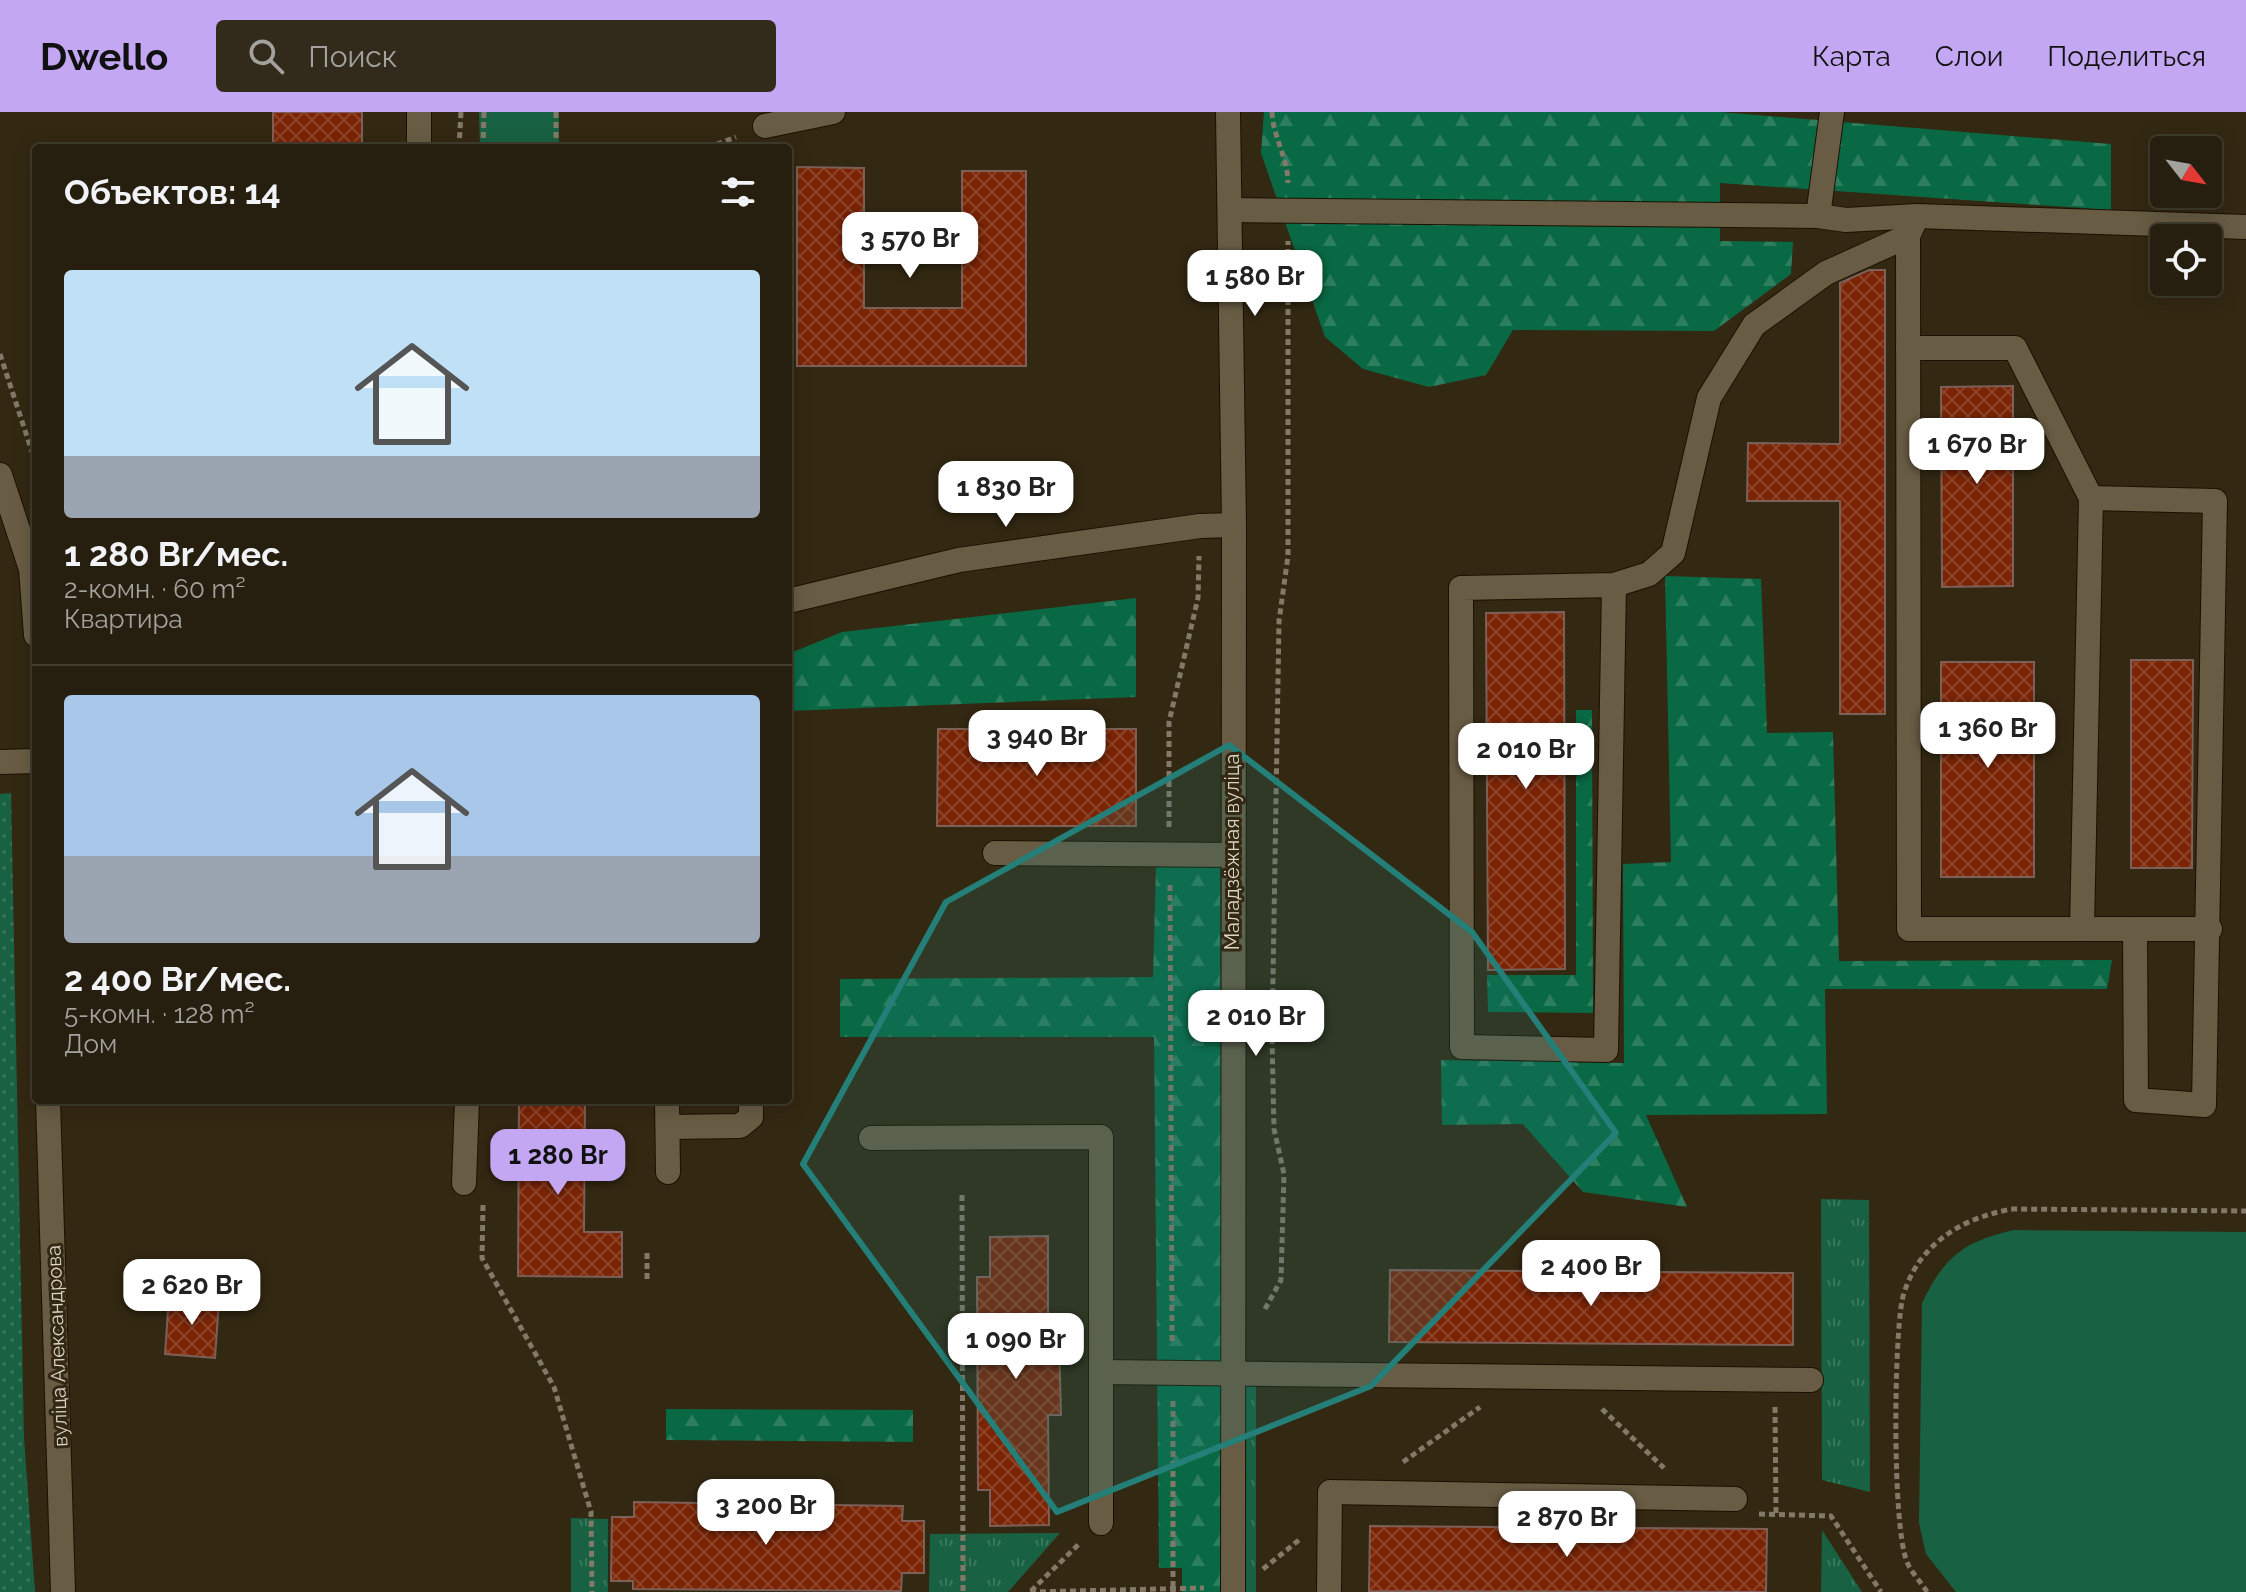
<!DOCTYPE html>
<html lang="ru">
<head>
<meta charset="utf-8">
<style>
  :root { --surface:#261e0e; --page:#322b1c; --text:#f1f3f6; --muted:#a4a29e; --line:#423c2e; --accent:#c3a7f2 }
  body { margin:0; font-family:Raleway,sans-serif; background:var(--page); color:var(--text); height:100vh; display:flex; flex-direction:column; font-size:30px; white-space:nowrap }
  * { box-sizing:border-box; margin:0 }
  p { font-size:26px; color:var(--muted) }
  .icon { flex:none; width:44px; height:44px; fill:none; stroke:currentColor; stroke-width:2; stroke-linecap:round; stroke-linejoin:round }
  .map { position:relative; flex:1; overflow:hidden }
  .sheet { position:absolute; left:32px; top:32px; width:760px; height:960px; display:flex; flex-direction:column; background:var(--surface); border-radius:8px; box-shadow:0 4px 20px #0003,0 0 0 2px var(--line) }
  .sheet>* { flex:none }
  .needle { width:52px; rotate:121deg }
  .controls { position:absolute; left:2150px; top:24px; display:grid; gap:16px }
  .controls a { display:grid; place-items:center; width:72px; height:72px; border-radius:8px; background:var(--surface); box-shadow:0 4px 20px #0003,0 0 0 2px var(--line); font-size:40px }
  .price { position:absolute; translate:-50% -68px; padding:0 18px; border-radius:16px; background:#fff; color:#222; font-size:26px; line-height:52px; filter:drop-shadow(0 2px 4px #0008) }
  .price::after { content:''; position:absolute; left:50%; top:48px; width:24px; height:18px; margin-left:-12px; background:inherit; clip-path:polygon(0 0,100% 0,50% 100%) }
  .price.on { background:var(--accent); color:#111 }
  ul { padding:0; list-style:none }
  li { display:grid; align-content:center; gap:16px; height:424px; padding:0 32px }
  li+li { border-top:2px solid var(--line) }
  li span { display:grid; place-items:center; height:248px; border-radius:8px; color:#555 }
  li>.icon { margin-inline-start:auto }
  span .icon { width:144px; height:144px; fill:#fffc; stroke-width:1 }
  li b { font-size:34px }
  h2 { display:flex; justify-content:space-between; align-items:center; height:96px; padding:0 32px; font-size:34px }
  header { display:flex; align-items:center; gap:48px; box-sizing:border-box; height:112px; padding:0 40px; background:var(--accent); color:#111 }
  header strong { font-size:38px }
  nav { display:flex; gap:44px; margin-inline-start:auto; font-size:28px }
  .search { width:560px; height:72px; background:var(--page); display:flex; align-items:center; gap:20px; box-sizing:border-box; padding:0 28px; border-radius:8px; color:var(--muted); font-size:30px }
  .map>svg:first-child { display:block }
  .grass { fill:url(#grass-tufts) }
  .forest { fill:url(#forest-firs) }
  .park { fill:#186142 }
  .garden { fill:url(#garden-dots) }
  .building { fill:url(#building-cross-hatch); stroke:#7c6057; stroke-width:2 }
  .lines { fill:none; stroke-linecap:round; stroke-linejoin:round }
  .minor-casing { stroke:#1b1100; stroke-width:26 }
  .path { stroke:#827968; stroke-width:5; stroke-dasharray:6 4; stroke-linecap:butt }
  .minor { stroke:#685c44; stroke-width:24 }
  .marked { fill:#237f77; fill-opacity:0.2; stroke:#237f77; stroke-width:6; stroke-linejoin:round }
  .labels { text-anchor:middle; stroke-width:6; stroke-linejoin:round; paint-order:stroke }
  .street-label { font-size:20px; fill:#dbd4c7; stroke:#332812 }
</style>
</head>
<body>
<header>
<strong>Dwello</strong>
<div class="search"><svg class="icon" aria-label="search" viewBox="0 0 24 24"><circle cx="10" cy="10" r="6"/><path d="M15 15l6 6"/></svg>Поиск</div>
<nav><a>Карта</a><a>Слои</a><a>Поделиться</a></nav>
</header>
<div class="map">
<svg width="2246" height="1480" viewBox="0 0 2246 1480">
  <defs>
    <pattern id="grass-tufts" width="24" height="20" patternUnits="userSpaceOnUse" patternTransform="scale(2)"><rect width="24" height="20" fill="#186142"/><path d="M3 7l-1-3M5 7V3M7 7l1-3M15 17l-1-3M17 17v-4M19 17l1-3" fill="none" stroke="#39775c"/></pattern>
    <pattern id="forest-firs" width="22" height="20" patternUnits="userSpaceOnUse" patternTransform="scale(2)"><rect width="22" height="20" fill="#096944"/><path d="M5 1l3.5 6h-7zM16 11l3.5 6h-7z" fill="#2c7e5e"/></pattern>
    <pattern id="garden-dots" width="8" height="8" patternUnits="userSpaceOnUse" patternTransform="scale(2)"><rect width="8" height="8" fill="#186142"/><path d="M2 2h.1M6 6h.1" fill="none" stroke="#39775c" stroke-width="1.8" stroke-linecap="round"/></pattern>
    <pattern id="building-cross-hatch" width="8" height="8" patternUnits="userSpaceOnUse" patternTransform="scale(2)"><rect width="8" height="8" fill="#7b2405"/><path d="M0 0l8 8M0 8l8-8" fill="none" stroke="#8d4328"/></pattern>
  </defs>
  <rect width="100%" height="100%" fill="#332812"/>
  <!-- grass -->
  <g class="grass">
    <path d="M1821 1087 1869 1088 1870 1380 1822 1368Z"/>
    <path d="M1244 1271H1256V1480H1245Z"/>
    <path d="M571 1406 608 1407V1480H571Z"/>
    <path d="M1822 1418 1862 1480H1821Z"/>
    <path d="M1060 1421 1008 1480H929L930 1422Z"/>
  </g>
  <!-- forest -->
  <g class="forest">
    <path d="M1264 0H1720L2111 32V98L1720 71V129L1793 130 1791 162 1714 219 1513 218 1486 263 1429 275 1363 257 1325 225 1261 41Z"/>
    <path d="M1665 464 1761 467 1767 621 1833 620 1839 849 2112 848 2107 877H1825L1827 1002 1646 1003 1687 1095 1583 1080 1523 1012 1442 1013 1441 948 1624 951 1623 752 1671 750Z"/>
    <path d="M1136 486V585L788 599V542L842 520Z"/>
    <path d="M1576 598H1592L1593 901 1488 900 1487 863H1576Z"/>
    <path d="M1156 753 1220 755 1222 1480H1182V1456H1159L1154 925H840V867L1153 865Z"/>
    <path d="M666 1297 913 1298V1330L666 1328Z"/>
  </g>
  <!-- park -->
  <g class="park">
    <path d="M479 0H559V36H480Z"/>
    <path d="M2014 1118 2246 1120V1480H1956L1926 1442 1919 1411 1922 1191C1944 1145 1964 1129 2014 1118Z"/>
  </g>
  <!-- garden -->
  <path class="garden" d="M11 681 24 1326 35 1480H0V682Z"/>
  <!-- building -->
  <g class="building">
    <rect x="273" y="0" width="89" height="36"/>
    <path d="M797 55 864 56V196H962V59H1026V254H797Z"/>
    <path d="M1869 158H1885V602H1840V389H1747L1748 331 1840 332V171Z"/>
    <path d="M2013 274V474L1942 475 1941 275Z"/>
    <path d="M1564 500 1565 857 1488 858 1486 501Z"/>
    <path d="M2131 548H2193L2192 756H2131Z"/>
    <rect x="1941" y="550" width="93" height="215"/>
    <path d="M938 617H1136V714H937Z"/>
    <path d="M519 988H585L584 1120H622V1165L518 1164Z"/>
    <path d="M1048 1124V1229H1059L1061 1303H1048L1049 1413 990 1414V1378H978L977 1165H990V1125Z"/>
    <path d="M1390 1158 1793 1161V1233L1389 1230Z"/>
    <path d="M169 1185 219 1188 215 1246 165 1242Z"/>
    <path d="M634 1390 903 1394 902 1409H924V1461H902L901 1479 633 1477V1469H611L612 1405H634Z"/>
    <path d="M1370 1414 1767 1417 1766 1480 1369 1479Z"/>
  </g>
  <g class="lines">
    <defs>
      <g id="minor">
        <path d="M1228 0 1234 413 1233 1480"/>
        <path d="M765 14 833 0"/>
        <path d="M419 36V0"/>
        <path d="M1230 98 1818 104 1846 108 1917 104 2246 115"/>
        <path d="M1818 104 1832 0"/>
        <path d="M1908 124 1909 817H2210"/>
        <path d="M1908 236H2015L2091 386 2215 389 2204 993 2136 988 2135 817"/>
        <path d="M0 363 31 457 36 523"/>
        <path d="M1614 473 1606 938 1462 935 1461 476 1614 473 1649 462 1673 441 1709 286 1754 213 1826 161 1908 124 1917 104"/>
        <path d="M788 489 959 448 1200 414 1234 413"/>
        <path d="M0 650 36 649"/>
        <path d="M995 741 1232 743"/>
        <path d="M2082 817 2091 386"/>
        <path d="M48 988 63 1480"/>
        <path d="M667 988 668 1060"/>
        <path d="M668 1015 740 1014 751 1005V988"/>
        <path d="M871 1026 1101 1025V1411"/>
        <path d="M464 1071 467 988"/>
        <path d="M1101 1260 1811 1268"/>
        <path d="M1329 1480 1330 1380 1735 1387"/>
      </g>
    </defs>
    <!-- minor casing -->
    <use href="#minor" class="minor-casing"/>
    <!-- path -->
    <g class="path">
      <path d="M1272 0C1273 25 1288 46 1288 71"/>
      <path d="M459 36 461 0"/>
      <path d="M483 36 484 0"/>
      <path d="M556 36V0"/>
      <path d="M707 36 736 25"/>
      <path d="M0 242 36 352"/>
      <path d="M1169 715V610L1198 486 1199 444"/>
      <path d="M1170 773 1172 1231"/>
      <path d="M788 891H789"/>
      <path d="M962 1083 963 1480"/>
      <path d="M483 1093 482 1146 554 1275 591 1400 592 1480"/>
      <path d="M647 1167V1141"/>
      <path d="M1265 1197 1281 1168 1284 1062 1274 1017 1272 926 1279 509 1288 444V129"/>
      <path d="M1173 1289V1480"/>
      <path d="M1775 1295 1776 1402"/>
      <path d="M1602 1297 1664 1356"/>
      <path d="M1403 1350 1480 1295"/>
      <path d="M1759 1402 1831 1404 1881 1480"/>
      <path d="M1263 1457 1299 1428"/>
      <path d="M1031 1479 1081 1430"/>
      <path d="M1030 1480 1204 1476"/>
      <path d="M1927 1480C1921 1470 1911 1460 1907 1450 1892 1413 1894 1231 1902 1189 1904 1177 1912 1160 1919 1150 1943 1118 1973 1105 2011 1097L2246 1099"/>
    </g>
    <!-- minor -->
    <use href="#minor" class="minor"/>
  </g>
  <!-- marked area -->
  <path class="marked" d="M1229 633 1472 820 1616 1021 1371 1274 1057 1400 803 1052 946 790Z"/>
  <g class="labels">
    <!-- street labels -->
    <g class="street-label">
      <text transform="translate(1232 740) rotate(-90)" y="7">Маладзёжная вуліца</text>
      <text transform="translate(57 1234) rotate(-92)" y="7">вуліца Александрова</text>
    </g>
  </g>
</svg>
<div class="controls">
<a><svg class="needle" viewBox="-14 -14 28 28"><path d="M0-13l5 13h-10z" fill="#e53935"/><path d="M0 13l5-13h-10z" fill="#a4a29e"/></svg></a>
<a><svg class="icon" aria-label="locate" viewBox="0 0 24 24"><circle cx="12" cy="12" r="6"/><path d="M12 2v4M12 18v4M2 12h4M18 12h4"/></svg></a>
</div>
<b class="price" style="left:910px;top:168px">3 570 Br</b>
<b class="price" style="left:1255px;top:206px">1 580 Br</b>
<b class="price" style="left:1977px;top:374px">1 670 Br</b>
<b class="price" style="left:1006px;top:417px">1 830 Br</b>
<b class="price" style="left:1988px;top:658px">1 360 Br</b>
<b class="price" style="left:1037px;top:666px">3 940 Br</b>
<b class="price" style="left:1526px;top:679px">2 010 Br</b>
<b class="price" style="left:1256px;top:946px">2 010 Br</b>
<b class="price on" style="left:558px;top:1085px">1 280 Br</b>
<b class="price" style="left:1591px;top:1196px">2 400 Br</b>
<b class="price" style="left:192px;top:1215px">2 620 Br</b>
<b class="price" style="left:1016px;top:1269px">1 090 Br</b>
<b class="price" style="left:766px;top:1435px">3 200 Br</b>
<b class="price" style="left:1567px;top:1447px">2 870 Br</b>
<section class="sheet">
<h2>Объектов: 14<svg class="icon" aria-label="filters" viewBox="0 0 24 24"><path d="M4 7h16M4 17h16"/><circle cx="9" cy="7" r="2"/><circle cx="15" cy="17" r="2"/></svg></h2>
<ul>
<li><span style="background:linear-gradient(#bfe0f5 75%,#9aa5b1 0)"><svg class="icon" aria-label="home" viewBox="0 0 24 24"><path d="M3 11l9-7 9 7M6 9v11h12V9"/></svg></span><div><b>1 280 Br/мес.</b><p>2-комн. · 60 m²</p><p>Квартира</p></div></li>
<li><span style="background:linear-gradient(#a9c7e8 65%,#9aa5b1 0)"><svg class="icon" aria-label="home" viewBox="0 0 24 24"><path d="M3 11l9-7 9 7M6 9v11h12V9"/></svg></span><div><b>2 400 Br/мес.</b><p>5-комн. · 128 m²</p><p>Дом</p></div></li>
</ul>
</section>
</div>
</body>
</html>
